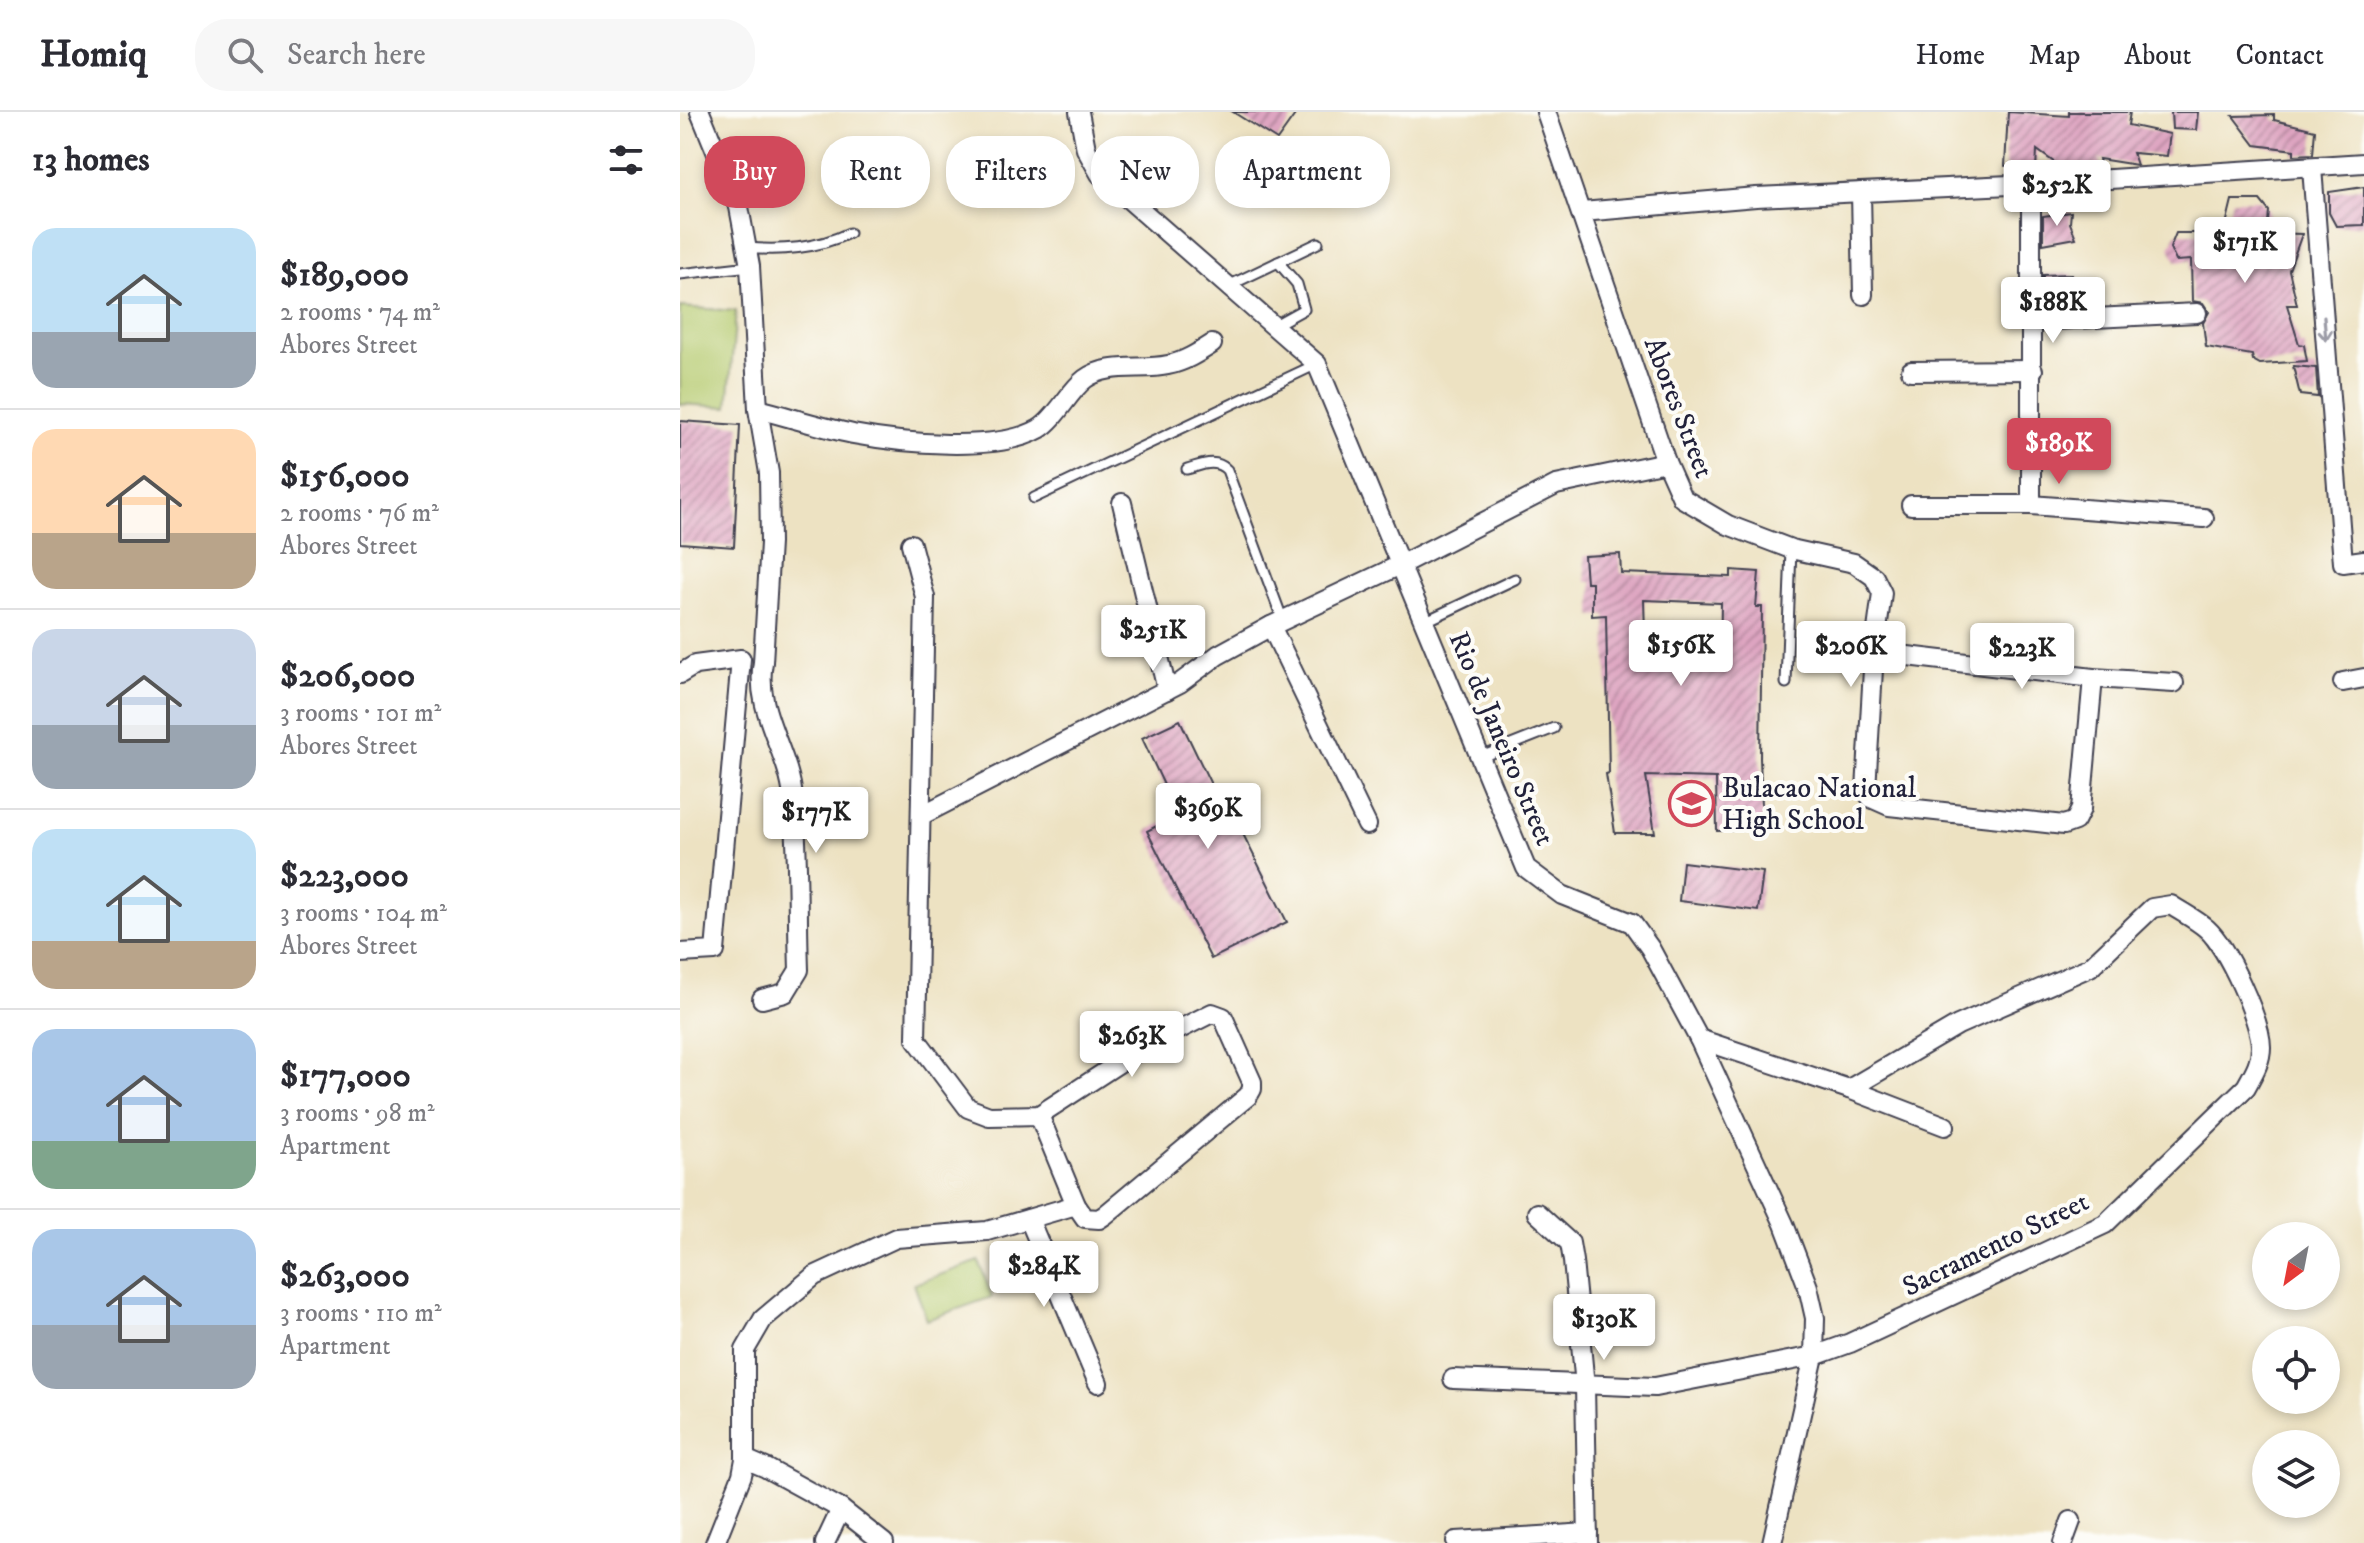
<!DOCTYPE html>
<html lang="en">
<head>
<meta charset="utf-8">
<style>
  :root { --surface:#fff; --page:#f7f7f7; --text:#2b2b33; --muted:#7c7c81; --line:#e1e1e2; --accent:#d1495b }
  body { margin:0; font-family:"IM FELL DW Pica",serif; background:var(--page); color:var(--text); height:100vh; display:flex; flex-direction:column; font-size:30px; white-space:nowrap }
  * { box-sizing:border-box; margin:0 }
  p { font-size:26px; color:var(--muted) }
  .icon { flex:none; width:44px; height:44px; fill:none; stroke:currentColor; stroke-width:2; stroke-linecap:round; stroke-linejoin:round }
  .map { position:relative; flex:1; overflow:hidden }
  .details { display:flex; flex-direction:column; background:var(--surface); width:680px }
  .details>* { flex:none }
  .banner { position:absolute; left:24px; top:24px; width:760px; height:72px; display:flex; gap:16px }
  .needle { width:52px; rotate:212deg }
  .fabs { position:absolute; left:1572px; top:1110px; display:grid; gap:16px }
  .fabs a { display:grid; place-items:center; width:88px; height:88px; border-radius:50%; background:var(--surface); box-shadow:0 4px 12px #0003; font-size:40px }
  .price { position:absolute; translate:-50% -68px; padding:0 18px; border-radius:8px; background:#fff; color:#222; font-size:26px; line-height:52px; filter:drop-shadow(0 2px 4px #0008) }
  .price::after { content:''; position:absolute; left:50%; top:48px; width:24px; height:18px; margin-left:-12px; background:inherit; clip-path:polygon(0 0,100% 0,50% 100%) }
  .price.active { background:var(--accent); color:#fff }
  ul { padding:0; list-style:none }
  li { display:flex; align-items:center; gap:24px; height:200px; padding:0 32px }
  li+li { border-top:2px solid var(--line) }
  li span { display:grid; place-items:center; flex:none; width:224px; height:160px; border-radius:24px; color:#555 }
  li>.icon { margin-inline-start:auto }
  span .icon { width:96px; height:96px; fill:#fffc; stroke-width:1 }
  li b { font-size:34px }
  h2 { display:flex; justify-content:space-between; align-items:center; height:96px; padding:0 32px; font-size:34px }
  .chip { padding:0 28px; border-radius:32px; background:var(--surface); box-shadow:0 4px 12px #0003; font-size:28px; line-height:72px }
  .chip.active { background:var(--accent); color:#fff }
  header { display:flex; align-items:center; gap:48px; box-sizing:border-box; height:112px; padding:0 40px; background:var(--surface); border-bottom:2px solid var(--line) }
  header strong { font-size:38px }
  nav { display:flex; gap:44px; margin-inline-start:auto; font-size:28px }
  .search { width:560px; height:72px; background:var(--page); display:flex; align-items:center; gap:20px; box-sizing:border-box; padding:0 28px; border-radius:32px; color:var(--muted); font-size:30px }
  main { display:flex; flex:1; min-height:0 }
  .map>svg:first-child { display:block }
  .garden { fill:#b5ca6f; stroke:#6c7655; stroke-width:2 }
  .building { fill:url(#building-hatch); fill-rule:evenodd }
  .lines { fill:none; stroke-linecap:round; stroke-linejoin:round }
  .lane-casing { stroke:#403f4f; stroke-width:13 }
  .street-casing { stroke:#403f4f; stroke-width:22 }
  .lane { stroke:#fff; stroke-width:9 }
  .street { stroke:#fff; stroke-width:18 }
  .oneway { stroke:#9c9ca7 }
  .labels { text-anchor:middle; stroke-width:8; stroke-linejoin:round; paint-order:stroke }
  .street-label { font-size:28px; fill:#22223b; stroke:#fdfcf7 }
  .poi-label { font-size:28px; fill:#22223b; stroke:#fdfcf7; text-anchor:start }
</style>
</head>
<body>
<header>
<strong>Homiq</strong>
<div class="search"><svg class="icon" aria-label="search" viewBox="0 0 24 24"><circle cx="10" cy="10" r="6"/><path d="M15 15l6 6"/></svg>Search here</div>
<nav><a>Home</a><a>Map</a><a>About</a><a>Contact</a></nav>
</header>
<main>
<section class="details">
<h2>13 homes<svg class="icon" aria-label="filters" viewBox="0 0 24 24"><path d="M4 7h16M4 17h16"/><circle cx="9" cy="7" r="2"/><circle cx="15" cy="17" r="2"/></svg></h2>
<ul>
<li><span style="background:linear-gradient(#bfe0f5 65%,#9aa5b1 0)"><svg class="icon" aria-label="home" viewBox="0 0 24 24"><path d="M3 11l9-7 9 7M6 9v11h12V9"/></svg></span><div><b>$189,000</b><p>2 rooms · 74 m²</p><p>Abores Street</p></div></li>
<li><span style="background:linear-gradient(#ffd9b3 65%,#b9a48a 0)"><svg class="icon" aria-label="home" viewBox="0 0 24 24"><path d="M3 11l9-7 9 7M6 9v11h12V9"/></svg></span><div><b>$156,000</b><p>2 rooms · 76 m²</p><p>Abores Street</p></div></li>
<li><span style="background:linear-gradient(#c9d6e8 60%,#9aa5b1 0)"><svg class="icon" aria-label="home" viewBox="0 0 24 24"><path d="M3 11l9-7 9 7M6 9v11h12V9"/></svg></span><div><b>$206,000</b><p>3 rooms · 101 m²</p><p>Abores Street</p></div></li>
<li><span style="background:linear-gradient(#bfe0f5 70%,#b9a48a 0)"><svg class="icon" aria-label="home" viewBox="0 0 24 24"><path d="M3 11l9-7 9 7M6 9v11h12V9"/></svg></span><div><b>$223,000</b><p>3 rooms · 104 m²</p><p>Abores Street</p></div></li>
<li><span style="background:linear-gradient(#a9c7e8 70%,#7fa58c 0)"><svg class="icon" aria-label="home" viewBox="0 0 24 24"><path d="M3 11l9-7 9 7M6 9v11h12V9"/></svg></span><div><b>$177,000</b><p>3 rooms · 98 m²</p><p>Apartment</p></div></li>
<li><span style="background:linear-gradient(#a9c7e8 60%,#9aa5b1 0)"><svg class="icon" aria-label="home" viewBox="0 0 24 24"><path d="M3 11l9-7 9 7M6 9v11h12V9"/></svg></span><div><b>$263,000</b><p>3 rooms · 110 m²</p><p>Apartment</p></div></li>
</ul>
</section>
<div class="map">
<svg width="1684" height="1431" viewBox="0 0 1684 1431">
  <defs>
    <pattern id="building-hatch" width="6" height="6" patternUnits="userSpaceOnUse" patternTransform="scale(2)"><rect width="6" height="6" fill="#dea5c1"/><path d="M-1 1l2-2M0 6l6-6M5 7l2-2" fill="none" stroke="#b4869e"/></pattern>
  </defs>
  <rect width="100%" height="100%" fill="#fdfcf7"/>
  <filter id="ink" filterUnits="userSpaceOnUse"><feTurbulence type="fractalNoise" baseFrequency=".0125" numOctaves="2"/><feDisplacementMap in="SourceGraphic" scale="16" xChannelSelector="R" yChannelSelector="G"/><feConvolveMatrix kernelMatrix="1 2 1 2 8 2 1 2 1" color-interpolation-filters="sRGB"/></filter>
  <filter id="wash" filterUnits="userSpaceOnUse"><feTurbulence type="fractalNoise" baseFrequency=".006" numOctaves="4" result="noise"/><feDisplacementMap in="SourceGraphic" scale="32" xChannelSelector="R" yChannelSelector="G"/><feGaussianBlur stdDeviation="1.8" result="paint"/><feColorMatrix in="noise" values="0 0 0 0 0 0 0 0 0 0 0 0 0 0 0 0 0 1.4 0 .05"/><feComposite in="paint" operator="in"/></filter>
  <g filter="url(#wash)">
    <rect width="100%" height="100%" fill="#ede2c2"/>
    <!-- garden -->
    <g class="garden">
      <path d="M0 195 56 199 48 295 0 292Z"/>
      <path d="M299 1149 312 1185 247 1208 234 1172Z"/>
    </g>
    <g id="blocks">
      <!-- building -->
      <g class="building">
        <path d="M553 0H617L597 28Z"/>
        <path d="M1328 0 1389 4V0H1450L1448 13 1490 22 1487 44 1453 41 1457 53 1419 47 1421 56 1385 58 1357 38 1356 58 1325 54Z"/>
        <path d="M1491 0H1518L1516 18 1492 17Z"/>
        <path d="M1594 3V8L1635 18 1633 42 1614 43V38L1575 33 1553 4Z"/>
        <path d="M1684 75V113L1656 114 1649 101V80Z"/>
        <path d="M1552 88H1580L1589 99 1587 121 1622 122 1609 158 1617 193H1607L1619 232 1624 233 1627 249 1580 252 1573 248 1572 243 1526 235 1523 211 1529 200 1523 191 1512 189 1511 148 1496 149 1490 136 1496 121H1544Z"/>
        <path d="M1391 100 1390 111 1396 126 1363 132V104Z"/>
        <path d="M1392 162 1397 189H1366L1363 183V163Z"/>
        <path d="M1613 254 1636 256 1638 285 1620 283Z"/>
        <path d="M0 309 60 313 54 435 0 431Z"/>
        <path d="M940 442 941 461 1051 465V458L1079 460 1076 495H1082L1080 646 1083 718 1037 719 1036 666 966 664 975 721H935L926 662 929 661 926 503 912 504V470H906L904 444ZM964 488 1041 491 1040 553 966 554Z"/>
        <path d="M500 608 537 685 543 682 607 810 531 847 467 719 498 703 462 626Z"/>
        <path d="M1003 750 1083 760 1078 799 999 789Z"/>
      </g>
    </g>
  </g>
  <g filter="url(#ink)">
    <use href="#blocks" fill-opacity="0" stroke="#403f4f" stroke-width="2"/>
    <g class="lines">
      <defs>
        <g id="lane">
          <path d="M65 136C101 139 136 137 169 121"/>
          <path d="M0 162 70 154"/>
          <path d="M548 174 638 131"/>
          <path d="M595 213 624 197 617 172 598 150"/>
          <path d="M507 357C522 353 535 346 547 358L603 509"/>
          <path d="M354 386 637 252"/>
          <path d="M744 510 835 467"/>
          <path d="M1106 571 1111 437"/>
          <path d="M801 645 874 616"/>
        </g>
        <g id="street">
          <path d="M20 0 59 95 70 154 78 297 89 361 90 431 83 550C74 599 109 639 113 686 119 743 117 801 119 858L105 881 82 887"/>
          <path d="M399 0 406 37 420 62 637 252 846 756 882 783 952 811 970 836 1019 927 1104 1112 1128 1175 1135 1206 1134 1244 1092 1431"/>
          <path d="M866 0 986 350 1002 386 1048 413 1111 437 1174 451 1194 465 1202 481 1194 540 1186 678 1191 686 1209 694 1384 713 1395 709 1401 697 1413 566"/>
          <path d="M1632 56 1663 451 1684 448"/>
          <path d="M1181 80 1183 183"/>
          <path d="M902 100 1076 85 1351 72 1684 51"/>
          <path d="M1352 209 1517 201"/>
          <path d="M1231 259 1353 258"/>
          <path d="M78 297C109 305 141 315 173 322 220 331 317 341 359 317 377 306 389 279 405 267 428 250 462 259 488 253 504 250 518 241 532 232"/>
          <path d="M442 391 487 578"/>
          <path d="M1231 393H1351L1524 406"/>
          <path d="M1351 393V72"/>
          <path d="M231 432 245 485 236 927 288 996 309 1004 359 1003 396 1093 405 1106 419 1107 425 1103 568 984 572 977V970L543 905 532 901 462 936 359 1003"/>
          <path d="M591 514 687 713"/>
          <path d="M1194 540 1413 566 1494 571"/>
          <path d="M0 562 15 553 61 547 35 839 0 841"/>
          <path d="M1663 570 1684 566"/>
          <path d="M242 703 500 571 538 543 591 514 720 453 876 373 986 350"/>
          <path d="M1019 927 1169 977 1265 1014"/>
          <path d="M857 1101 890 1131 893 1149 905 1274 908 1431"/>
          <path d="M349 1107 418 1271"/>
          <path d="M773 1267 975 1275 1134 1244 1170 1231 1425 1112 1566 975C1573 962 1581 950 1581 935 1581 909 1547 835 1527 817 1517 808 1503 801 1491 793L1472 796 1410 855 1278 913 1169 977"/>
          <path d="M65 1347 86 1356 161 1397 145 1431"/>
          <path d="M161 1397 204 1431"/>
          <path d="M776 1429 908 1421"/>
          <path d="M35 1431 62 1363 65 1347V1238L83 1207 134 1164 216 1126 307 1119 396 1093"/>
          <path d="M1383 1431 1391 1409"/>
        </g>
      </defs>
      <!-- lane casing -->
      <use href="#lane" class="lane-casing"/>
      <!-- street casing -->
      <use href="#street" class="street-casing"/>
      <!-- lane -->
      <use href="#lane" class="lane"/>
      <!-- street -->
      <use href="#street" class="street"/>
    </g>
    <!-- one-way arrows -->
    <defs><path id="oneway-shaft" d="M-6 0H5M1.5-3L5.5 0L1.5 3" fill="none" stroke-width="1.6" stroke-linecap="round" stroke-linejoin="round" transform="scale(2)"/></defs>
    <use class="oneway" href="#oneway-shaft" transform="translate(1645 217) rotate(85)"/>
  </g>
  <!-- icons -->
  <defs>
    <symbol id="school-ring" viewBox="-11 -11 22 22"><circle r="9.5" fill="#fdfcf7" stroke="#d1495b" stroke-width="1.5"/><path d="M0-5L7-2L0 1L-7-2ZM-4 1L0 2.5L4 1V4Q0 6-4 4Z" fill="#d1495b"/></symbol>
  </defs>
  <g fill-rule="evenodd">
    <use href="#school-ring" x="986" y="666" width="51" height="51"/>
  </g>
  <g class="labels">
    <!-- street labels -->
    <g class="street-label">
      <text transform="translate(1000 295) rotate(69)" y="10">Abores Street</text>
      <text transform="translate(823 626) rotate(67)" y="10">Rio de Janeiro Street</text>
      <text transform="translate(1315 1131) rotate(-26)" y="10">Sacramento Street</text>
    </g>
    <!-- poi labels -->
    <g class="poi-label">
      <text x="1042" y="685">Bulacao National<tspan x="1042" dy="32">High School</tspan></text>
    </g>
  </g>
</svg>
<div class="fabs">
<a><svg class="needle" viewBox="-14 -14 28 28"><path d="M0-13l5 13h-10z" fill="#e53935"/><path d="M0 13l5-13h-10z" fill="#7c7c81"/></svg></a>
<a><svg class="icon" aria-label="locate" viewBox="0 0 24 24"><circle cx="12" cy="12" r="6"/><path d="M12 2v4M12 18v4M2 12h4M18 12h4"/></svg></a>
<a><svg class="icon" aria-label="layers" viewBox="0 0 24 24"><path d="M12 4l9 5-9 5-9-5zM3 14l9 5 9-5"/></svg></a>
</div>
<b class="price" style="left:1377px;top:116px">$252K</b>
<b class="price" style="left:1565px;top:173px">$171K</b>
<b class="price" style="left:1373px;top:233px">$188K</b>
<b class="price active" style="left:1379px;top:374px">$189K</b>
<b class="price" style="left:473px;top:561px">$251K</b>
<b class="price" style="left:1001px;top:576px">$156K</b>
<b class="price" style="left:1171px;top:577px">$206K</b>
<b class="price" style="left:1342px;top:579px">$223K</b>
<b class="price" style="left:528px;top:739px">$369K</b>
<b class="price" style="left:136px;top:743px">$177K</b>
<b class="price" style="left:452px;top:967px">$263K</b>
<b class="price" style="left:364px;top:1197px">$284K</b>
<b class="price" style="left:924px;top:1250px">$130K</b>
<div class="banner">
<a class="chip active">Buy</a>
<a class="chip">Rent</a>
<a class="chip">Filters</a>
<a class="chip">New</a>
<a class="chip">Apartment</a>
</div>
</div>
</main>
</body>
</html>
